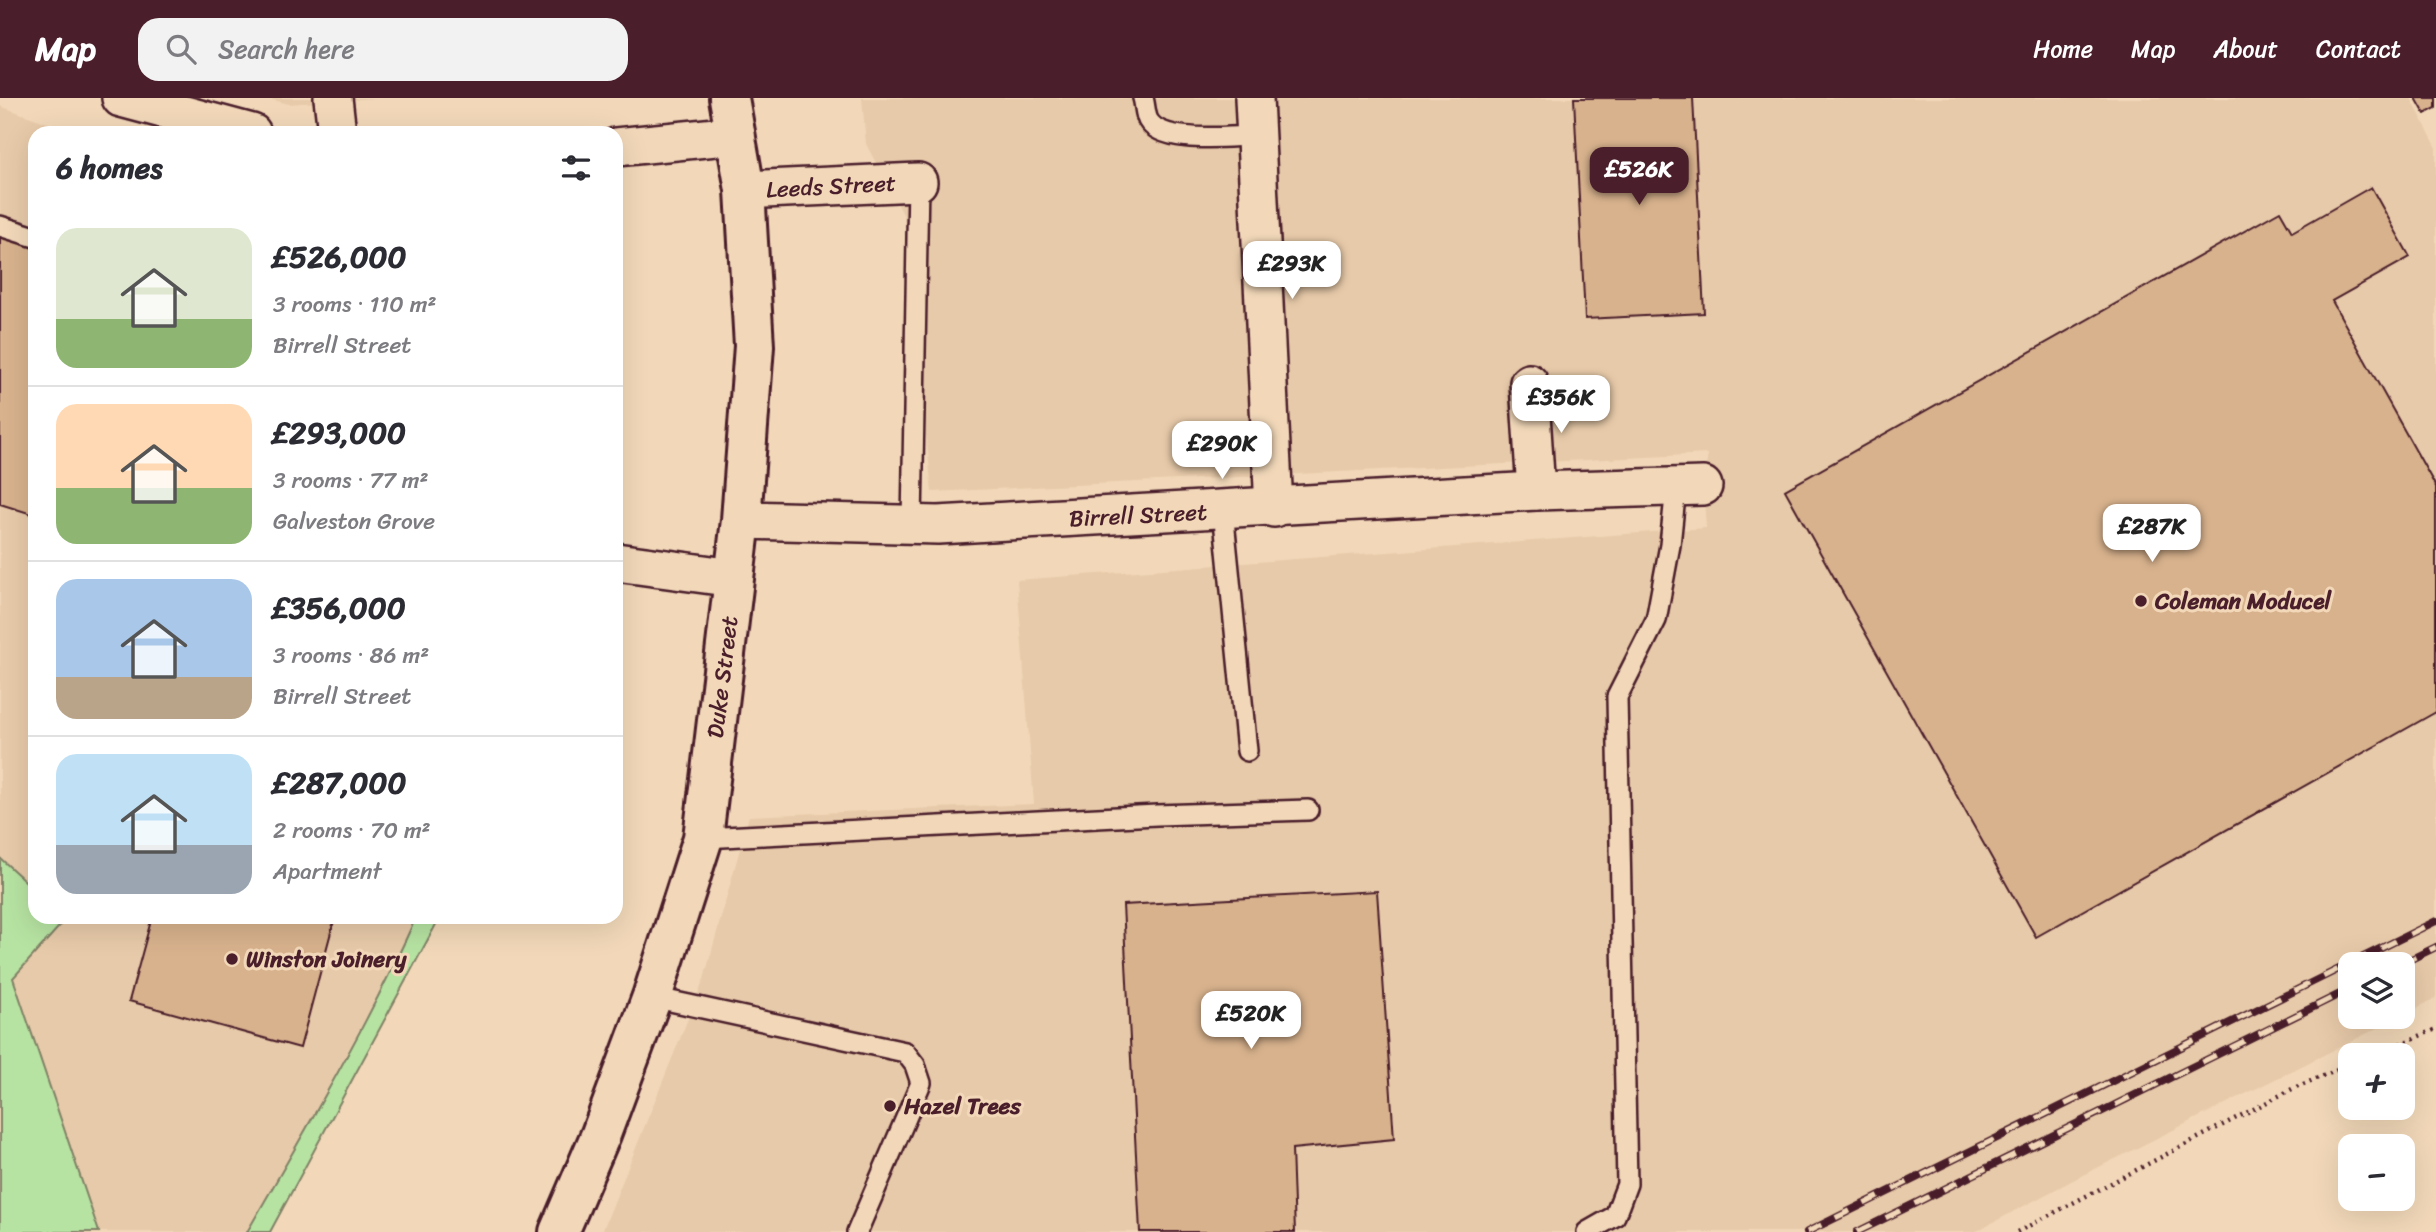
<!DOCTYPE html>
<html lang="en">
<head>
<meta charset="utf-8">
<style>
  :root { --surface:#fff; --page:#f2f2f3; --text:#2b2b33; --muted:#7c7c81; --line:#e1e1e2; --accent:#4a1f2b }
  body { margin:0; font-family:Sriracha,sans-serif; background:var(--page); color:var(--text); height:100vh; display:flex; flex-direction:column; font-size:26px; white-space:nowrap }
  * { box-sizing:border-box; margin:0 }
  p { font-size:23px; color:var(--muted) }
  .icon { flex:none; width:38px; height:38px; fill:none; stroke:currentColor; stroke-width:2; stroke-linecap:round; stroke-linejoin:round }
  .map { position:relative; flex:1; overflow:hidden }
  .drawer { position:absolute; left:28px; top:28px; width:595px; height:798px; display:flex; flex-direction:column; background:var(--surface); border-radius:21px; box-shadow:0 7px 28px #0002 }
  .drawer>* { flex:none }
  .tools { position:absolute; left:2338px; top:854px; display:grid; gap:14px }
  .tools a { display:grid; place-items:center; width:77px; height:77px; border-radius:14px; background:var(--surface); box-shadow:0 7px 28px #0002; font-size:35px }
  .price { position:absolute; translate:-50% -60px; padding:0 16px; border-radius:14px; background:#fff; color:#222; font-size:23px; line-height:46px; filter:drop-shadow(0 2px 4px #0008) }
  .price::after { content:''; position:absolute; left:50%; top:42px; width:21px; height:16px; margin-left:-10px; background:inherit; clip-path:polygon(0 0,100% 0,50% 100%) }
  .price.active { background:var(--accent); color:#fff }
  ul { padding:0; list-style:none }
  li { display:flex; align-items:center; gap:21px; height:175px; padding:0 28px }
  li+li { border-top:2px solid var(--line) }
  li span { display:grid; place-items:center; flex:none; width:196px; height:140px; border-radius:21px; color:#555 }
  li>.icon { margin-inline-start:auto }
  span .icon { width:84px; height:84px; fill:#fffc; stroke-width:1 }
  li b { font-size:30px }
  h2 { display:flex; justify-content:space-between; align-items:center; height:84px; padding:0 28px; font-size:30px }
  header { display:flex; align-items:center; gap:42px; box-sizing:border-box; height:98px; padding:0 35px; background:var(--accent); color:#fff }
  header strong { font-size:33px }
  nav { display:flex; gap:38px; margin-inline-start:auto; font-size:24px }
  .search { width:490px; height:63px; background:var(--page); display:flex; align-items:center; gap:18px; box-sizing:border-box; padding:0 24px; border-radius:21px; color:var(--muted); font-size:26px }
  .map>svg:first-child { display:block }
  .built { fill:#e7caa9 }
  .green { fill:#b6e3a2; stroke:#808166; stroke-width:2 }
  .building { fill:#d8b28d; stroke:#4a1f2b; stroke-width:2 }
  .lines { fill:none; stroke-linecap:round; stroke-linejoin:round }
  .service-casing { stroke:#4a1f2b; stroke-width:24 }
  .minor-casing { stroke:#4a1f2b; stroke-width:42 }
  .tertiary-casing { stroke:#4a1f2b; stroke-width:44 }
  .path { stroke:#4a1f2b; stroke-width:4.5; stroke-dasharray:2 5; stroke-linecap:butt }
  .service { stroke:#f2d8b9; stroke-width:19 }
  .minor { stroke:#f2d8b9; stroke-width:37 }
  .tertiary { stroke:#f2d8b9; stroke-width:38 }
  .rail-casing { stroke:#4a1f2b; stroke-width:8 }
  .rail { stroke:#f2d8b9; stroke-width:5; stroke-dasharray:16; stroke-linecap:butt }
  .poi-dot { fill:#4a1f2b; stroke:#f2d8b9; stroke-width:2.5 }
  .labels { text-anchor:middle; stroke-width:6; stroke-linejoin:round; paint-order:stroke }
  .street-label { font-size:23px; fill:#4a1f2b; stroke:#f2d8b9 }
  .poi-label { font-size:23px; font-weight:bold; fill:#4a1f2b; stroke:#f2d8b9; text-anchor:start }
</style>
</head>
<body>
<header>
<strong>Map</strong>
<div class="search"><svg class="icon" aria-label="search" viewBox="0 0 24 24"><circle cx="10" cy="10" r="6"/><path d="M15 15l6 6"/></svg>Search here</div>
<nav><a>Home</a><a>Map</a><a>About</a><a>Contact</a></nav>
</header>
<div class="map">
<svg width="2436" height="1134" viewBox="0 0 2436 1134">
  <rect width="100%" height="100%" fill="#f2d8b9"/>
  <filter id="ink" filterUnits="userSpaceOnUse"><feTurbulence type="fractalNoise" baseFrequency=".0143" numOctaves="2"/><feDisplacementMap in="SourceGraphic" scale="14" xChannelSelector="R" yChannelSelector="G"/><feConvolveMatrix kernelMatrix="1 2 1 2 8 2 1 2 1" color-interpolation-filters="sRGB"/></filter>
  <g filter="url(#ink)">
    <!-- built -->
    <g class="built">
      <path d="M265 0H377L289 6Z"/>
      <path d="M862 0H2411L2436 48V900L2403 917V866H2350V919H2400L2079 1079 1975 1134H602L704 881 749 718 1034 706 1017 482 1706 430 1703 388 1708 356 932 394 904 118 866 46Z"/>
      <path d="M0 8 76 35H35V792L0 760Z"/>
      <path d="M64 819H416L401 854 308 1028 247 1134H99L13 880 65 821Z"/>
    </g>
    <!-- green -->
    <g class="green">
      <path d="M0 760 35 792V819H64L66 821 13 880 99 1134H0Z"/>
      <path d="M416 819H440L270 1134H247C306 1031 368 927 416 819Z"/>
    </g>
    <!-- building -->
    <g class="building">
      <path d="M1574 0H1693L1704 215 1585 221Z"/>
      <path d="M2416 0H2436V10L2425 16Z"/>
      <path d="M2371 89 2410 159 2332 203 2436 389V614L2036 839 1785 392 2280 113 2292 134Z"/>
      <path d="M0 138 35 149V417L0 406Z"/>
      <path d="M1377 793 1394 1041 1292 1051 1295 1134H1140L1123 807Z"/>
      <path d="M152 819H335L300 950 129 903Z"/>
    </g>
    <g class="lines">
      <defs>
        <g id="service">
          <path d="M1143 0C1145 6 1145 16 1148 22 1162 47 1230 38 1255 38"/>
          <path d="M0 128 35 139"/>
          <path d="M1223 412 1247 653"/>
          <path d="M912 426 918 84"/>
          <path d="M703 740 1157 717 1308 712"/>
          <path d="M652 899 905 954 915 967 921 985 857 1134"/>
          <path d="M1587 1134 1615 1118 1627 1086 1617 599 1656 522 1670 447 1676 389"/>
        </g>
        <g id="minor">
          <path d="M121 0 252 35"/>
          <path d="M333 0 337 35"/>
          <path d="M1254 0 1274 410"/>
          <path d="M616 49 736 37"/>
          <path d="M745 92 918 84"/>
          <path d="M1529 285 1536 393"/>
          <path d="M741 422 938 427 1536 393 1703 388"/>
          <path d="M616 464 734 480"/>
        </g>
        <path id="tertiary" d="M559 1134 601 1036 652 899 703 740 741 422 754 248 745 92 729 0"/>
      </defs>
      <!-- service casing -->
      <use href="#service" class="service-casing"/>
      <!-- minor casing -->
      <use href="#minor" class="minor-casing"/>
      <!-- tertiary casing -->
      <use href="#tertiary" class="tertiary-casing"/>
      <!-- path -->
      <g class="path">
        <path d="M2374 957 2436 931"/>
        <path d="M2017 1134 2296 989 2350 967"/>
      </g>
      <!-- service -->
      <use href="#service" class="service"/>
      <!-- minor -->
      <use href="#minor" class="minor"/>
      <!-- tertiary -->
      <use href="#tertiary" class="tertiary"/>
      <defs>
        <g id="rail">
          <path d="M2401 866 2436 849"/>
          <path d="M1807 1134 2436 823"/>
          <path d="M1857 1134 2350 891"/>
        </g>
      </defs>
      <!-- rail casing -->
      <use href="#rail" class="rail-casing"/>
      <!-- rail -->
      <use href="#rail" class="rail"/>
    </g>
  </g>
  <!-- markers -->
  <g class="poi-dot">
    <circle cx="2141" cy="503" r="7"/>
    <circle cx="232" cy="861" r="7"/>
    <circle cx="890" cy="1008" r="7"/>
  </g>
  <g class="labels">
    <!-- street labels -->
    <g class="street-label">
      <text transform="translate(831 88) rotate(-3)" y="8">Leeds Street</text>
      <text transform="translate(1138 417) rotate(-3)" y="8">Birrell Street</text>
      <text transform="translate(722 579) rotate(-83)" y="8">Duke Street</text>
    </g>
    <!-- poi labels -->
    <g class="poi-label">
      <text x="2155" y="511">Coleman Moducel</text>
      <text x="246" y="869">Winston Joinery</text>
      <text x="904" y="1016">Hazel Trees</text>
    </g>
  </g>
</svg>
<div class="tools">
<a><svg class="icon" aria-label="layers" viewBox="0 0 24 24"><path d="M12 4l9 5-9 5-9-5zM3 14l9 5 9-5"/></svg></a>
<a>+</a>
<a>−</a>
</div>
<b class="price active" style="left:1639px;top:109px">£526K</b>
<b class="price" style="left:1292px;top:203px">£293K</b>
<b class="price" style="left:1561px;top:337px">£356K</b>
<b class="price" style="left:1222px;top:383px">£290K</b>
<b class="price" style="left:2152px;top:466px">£287K</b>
<b class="price" style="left:1251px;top:953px">£520K</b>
<section class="drawer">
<h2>6 homes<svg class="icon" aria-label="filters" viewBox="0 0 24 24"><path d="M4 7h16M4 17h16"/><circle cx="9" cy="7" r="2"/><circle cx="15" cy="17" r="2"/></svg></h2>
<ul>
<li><span style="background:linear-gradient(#dfe7d0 65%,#8fb573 0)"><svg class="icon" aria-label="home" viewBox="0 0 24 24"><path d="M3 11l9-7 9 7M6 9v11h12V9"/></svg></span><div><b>£526,000</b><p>3 rooms · 110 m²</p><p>Birrell Street</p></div></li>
<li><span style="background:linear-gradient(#ffd9b3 60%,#8fb573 0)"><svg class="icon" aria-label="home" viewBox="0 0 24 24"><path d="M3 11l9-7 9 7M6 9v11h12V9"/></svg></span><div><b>£293,000</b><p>3 rooms · 77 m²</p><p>Galveston Grove</p></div></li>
<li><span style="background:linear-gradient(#a9c7e8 70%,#b9a48a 0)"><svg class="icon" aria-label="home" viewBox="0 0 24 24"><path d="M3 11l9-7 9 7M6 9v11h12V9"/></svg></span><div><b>£356,000</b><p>3 rooms · 86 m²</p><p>Birrell Street</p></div></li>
<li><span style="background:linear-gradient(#bfe0f5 65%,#9aa5b1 0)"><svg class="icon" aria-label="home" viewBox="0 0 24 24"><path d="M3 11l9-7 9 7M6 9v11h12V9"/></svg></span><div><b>£287,000</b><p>2 rooms · 70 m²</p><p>Apartment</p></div></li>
</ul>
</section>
</div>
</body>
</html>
